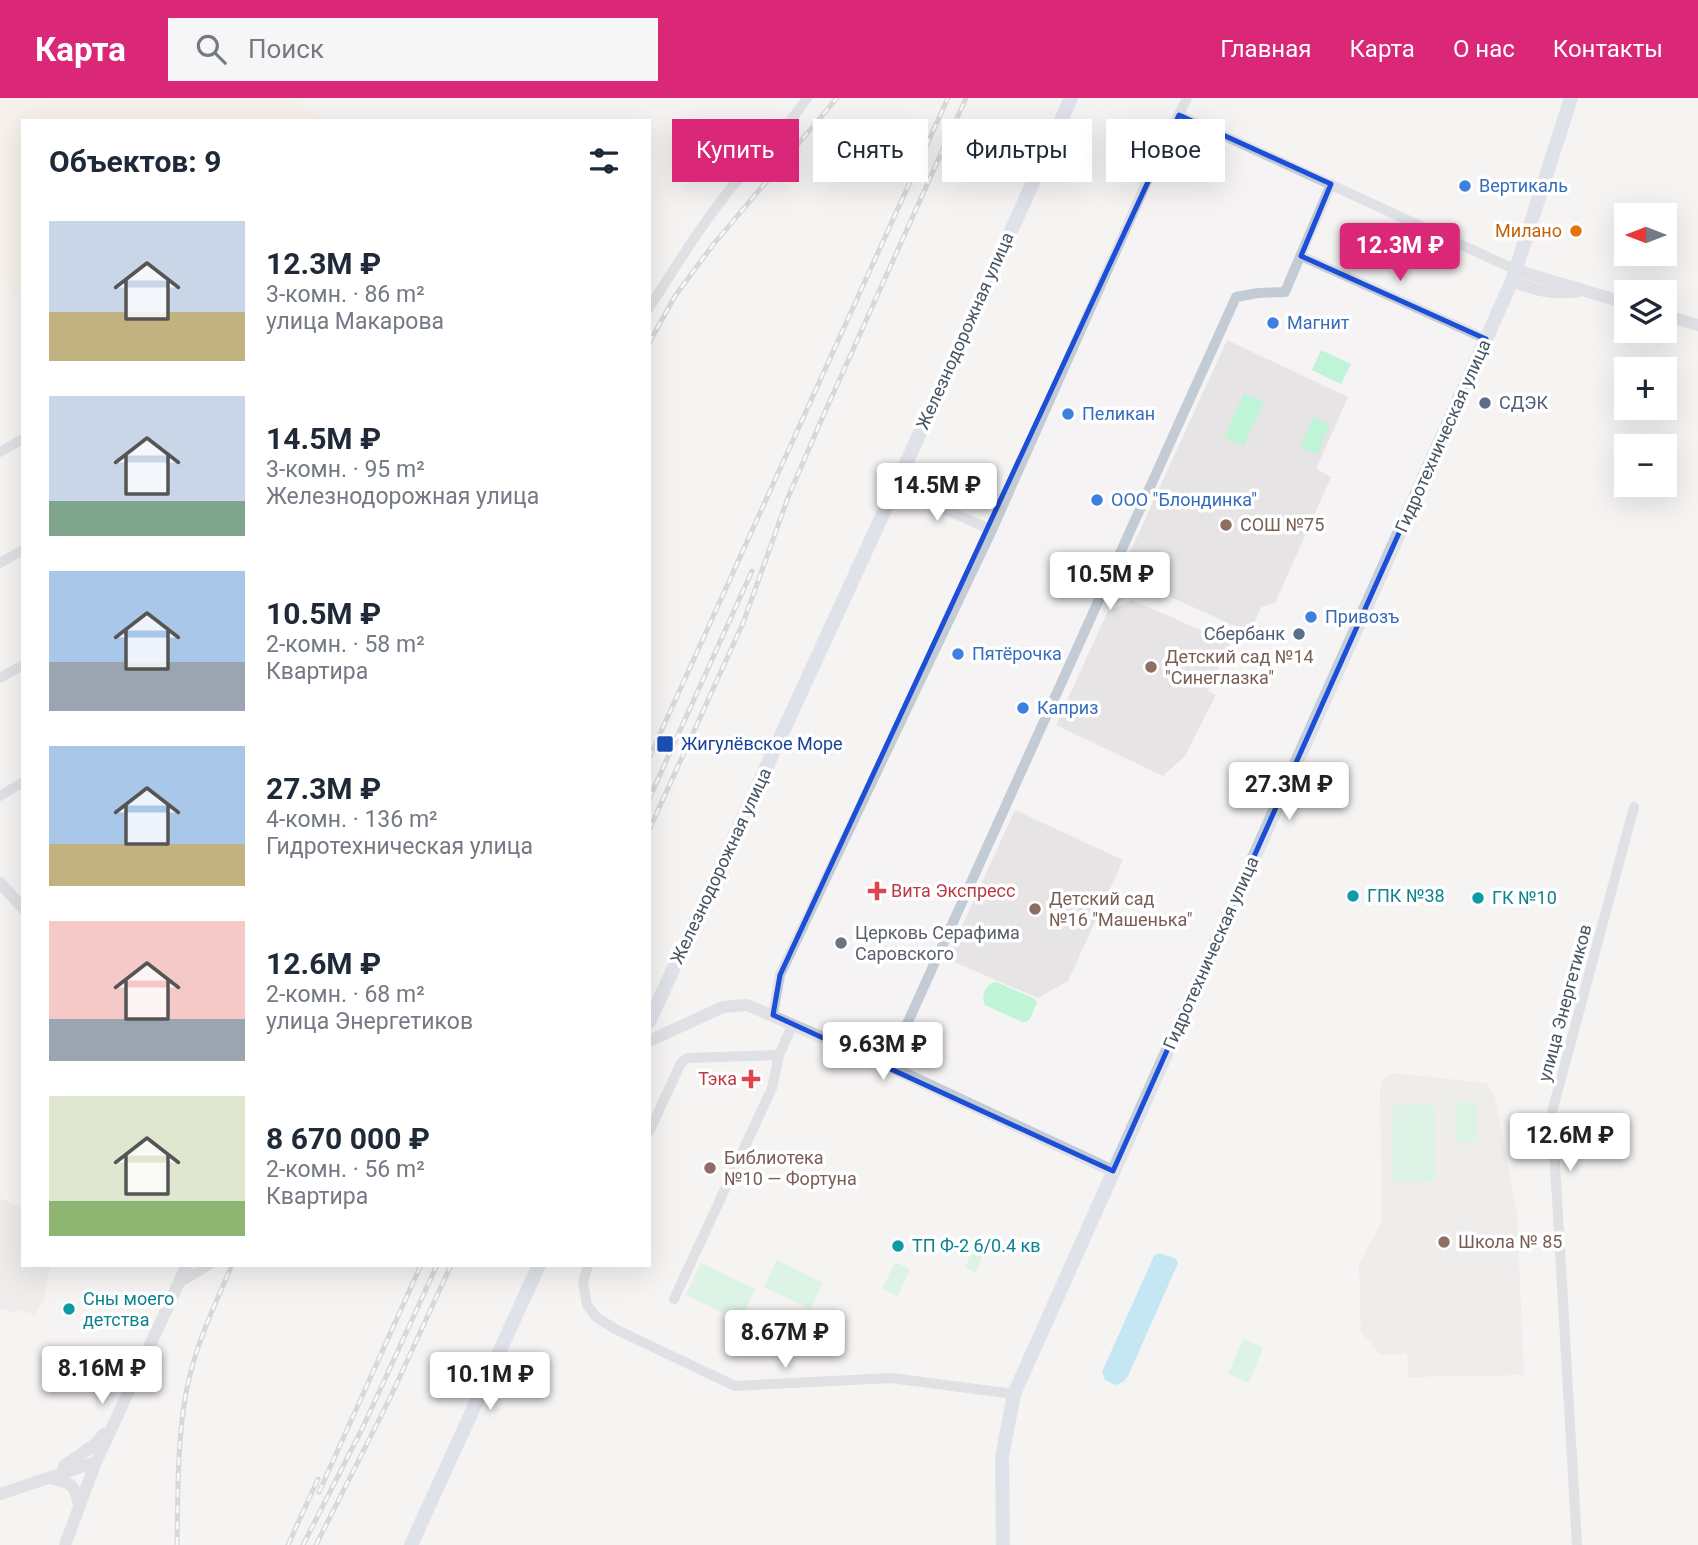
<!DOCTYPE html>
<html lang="ru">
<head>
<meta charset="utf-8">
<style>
  :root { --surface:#fff; --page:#f6f6f7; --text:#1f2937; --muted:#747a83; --accent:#db2777 }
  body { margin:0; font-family:Roboto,sans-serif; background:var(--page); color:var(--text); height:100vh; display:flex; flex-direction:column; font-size:26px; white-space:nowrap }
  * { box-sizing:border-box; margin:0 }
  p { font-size:23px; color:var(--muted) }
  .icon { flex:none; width:38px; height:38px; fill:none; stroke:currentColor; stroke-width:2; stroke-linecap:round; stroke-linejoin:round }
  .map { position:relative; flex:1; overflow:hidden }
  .side { position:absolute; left:21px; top:21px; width:630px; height:1148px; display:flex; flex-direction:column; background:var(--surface); border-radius:0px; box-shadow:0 7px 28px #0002 }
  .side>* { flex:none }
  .banner { position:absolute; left:672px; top:21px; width:665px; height:63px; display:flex; gap:14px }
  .needle { width:46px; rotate:270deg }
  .fabs { position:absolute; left:1614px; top:105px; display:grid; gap:14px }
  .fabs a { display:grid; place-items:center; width:63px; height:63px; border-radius:0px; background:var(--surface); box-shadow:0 7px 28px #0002; font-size:35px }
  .price { position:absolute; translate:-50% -60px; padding:0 16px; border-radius:7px; background:#fff; color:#222; font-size:23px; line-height:46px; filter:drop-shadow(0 2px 4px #0008) }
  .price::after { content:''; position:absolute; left:50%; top:42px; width:21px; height:16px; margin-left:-10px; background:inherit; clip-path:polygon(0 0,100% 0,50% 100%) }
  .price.on { background:var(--accent); color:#fff }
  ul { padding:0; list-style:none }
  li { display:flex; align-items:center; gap:21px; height:175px; padding:0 28px }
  li span { display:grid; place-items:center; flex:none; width:196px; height:140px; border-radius:0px; color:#555 }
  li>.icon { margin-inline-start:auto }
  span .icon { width:84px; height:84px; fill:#fffc; stroke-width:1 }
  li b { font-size:30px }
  h2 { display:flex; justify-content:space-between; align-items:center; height:84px; padding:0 28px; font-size:30px }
  .tag { padding:0 24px; border-radius:0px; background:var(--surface); box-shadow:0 7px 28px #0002; font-size:24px; line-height:63px }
  .tag.on { background:var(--accent); color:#fff }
  header { display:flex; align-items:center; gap:42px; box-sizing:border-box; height:98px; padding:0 35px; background:var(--accent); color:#fff }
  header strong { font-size:33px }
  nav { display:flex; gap:38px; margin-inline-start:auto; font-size:24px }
  .search { width:490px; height:63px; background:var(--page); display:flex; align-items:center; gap:18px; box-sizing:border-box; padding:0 24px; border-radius:0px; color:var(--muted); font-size:26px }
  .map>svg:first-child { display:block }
  .education { fill:#e6e4e4 }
  .green { fill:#bff4d6 }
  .sand { fill:#f6f1e3 }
  .water { fill:#89daf4 }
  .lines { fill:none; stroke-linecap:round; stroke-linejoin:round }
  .minor { stroke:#c3ccd5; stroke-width:10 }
  .tertiary { stroke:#c3ccd5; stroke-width:12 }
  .secondary { stroke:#c4cfdc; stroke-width:14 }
  .rail-casing { stroke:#b4b7bd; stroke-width:5 }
  .rail { stroke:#fff; stroke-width:2.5; stroke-dasharray:8; stroke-linecap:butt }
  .marked { fill:none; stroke:#1d4ed8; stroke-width:5; stroke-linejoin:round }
  .shop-dot { fill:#3f7fe0; stroke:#fff; stroke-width:2.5 }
  .food-dot { fill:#e8710a; stroke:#fff; stroke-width:2.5 }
  .service-dot { fill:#5c6f8a; stroke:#fff; stroke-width:2.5 }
  .education-dot { fill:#8d6e63; stroke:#fff; stroke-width:2.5 }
  .transit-dot { fill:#1a4fb4; stroke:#fff; stroke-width:2.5 }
  .health-dot { fill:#e0444e; stroke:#fff; stroke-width:2.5 }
  .culture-dot { fill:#0f9aa8; stroke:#fff; stroke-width:2.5 }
  .worship-dot { fill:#6b7280; stroke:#fff; stroke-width:2.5 }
  .labels { text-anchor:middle; stroke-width:7; stroke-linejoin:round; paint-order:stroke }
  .shop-label { font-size:18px; fill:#366cbe; stroke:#fff; text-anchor:start }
  .food-label { font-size:18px; fill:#c56008; stroke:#fff; text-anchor:end }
  .street-label { font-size:18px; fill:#485562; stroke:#fff }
  .service-label { font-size:18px; fill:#4e5e75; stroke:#fff; text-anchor:start }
  .education-label { font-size:18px; fill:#785e54; stroke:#fff; text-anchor:start }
  .transit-label { font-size:18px; fill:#164399; stroke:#fff; text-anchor:start }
  .health-label { font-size:18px; fill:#be3a42; stroke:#fff; text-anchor:start }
  .culture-label { font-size:18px; fill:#0d838f; stroke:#fff; text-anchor:start }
  .worship-label { font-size:18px; fill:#5b616d; stroke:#fff; text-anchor:start }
</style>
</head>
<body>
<header>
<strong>Карта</strong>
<div class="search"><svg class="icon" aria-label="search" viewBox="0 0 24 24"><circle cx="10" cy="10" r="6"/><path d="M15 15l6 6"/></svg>Поиск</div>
<nav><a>Главная</a><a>Карта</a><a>О нас</a><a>Контакты</a></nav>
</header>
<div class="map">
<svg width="1698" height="1447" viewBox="0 0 1698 1447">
  <rect width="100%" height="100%" fill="#f5f3f3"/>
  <!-- education -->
  <g class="education">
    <path d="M1227 242 1348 299 1316 371 1331 379 1275 505 1261 509 1250 535 1120 476Z"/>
    <path d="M1132 502 1230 545 1208 593 1216 597 1185 658 1163 678 1056 627 1108 513Z"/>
    <path d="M1015 712 1123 762 1068 883 1038 900 947 861Z"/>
    <path d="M1393 975 1486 985 1494 995 1517 1116 1524 1277 1409 1279 1407 1256 1380 1257 1361 1233 1359 1166 1382 1123 1380 992 1384 980Z"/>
    <path d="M0 1100 23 1110V1167H50L44 1201 35 1217 18 1211 16 1215 2 1210 0 1214Z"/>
  </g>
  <!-- green -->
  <g class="green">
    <path d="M1321 252 1351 266 1341 286 1312 272Z"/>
    <path d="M1244 295 1264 304 1244 348 1224 339Z"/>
    <path d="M1313 319 1330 327 1317 357 1300 349Z"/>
    <path d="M996 884 1033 900 1037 904 1030 921 1026 924H1022L985 907C980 898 986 885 996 884Z"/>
    <path d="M1455 1004H1477V1044H1456Z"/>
    <path d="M1393 1007H1434L1435 1083 1393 1084Z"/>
    <path d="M972 1152 984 1156 976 1175 965 1170Z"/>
    <path d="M777 1162 823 1185 810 1211 764 1189Z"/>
    <path d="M895 1164 910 1171 898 1198 882 1191Z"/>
    <path d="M701 1165 755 1191 740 1223 686 1197Z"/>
    <path d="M1243 1241 1263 1249 1249 1285 1228 1276Z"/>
  </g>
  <!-- sand -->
  <path class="sand" d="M0 0H299L303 7 325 23H23V192L13 198 2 179H0Z"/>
  <!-- water -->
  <path class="water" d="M1159 1155 1175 1160 1178 1165 1128 1278 1123 1284 1115 1287 1105 1282 1102 1274 1154 1158Z"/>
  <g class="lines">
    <!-- minor -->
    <g class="minor">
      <path d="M1179 17 1516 172"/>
      <path d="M1301 158 1486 241"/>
      <path d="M649 210C678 165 706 119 741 78 763 52 788 29 807 0"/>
      <path d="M0 354 23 341"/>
      <path d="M895 390 992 432"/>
      <path d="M0 465 23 452"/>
      <path d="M0 580 23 567"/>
      <path d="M0 698 23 684"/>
      <path d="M773 917 780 877 992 432 1160 54 1187 0"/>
      <path d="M888 968 1236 199 1258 195 1285 194 1331 86"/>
      <path d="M649 1034 681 965 687 960 779 957"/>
      <path d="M588 1167 583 1184 587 1207 596 1219 615 1231 735 1288 891 1280 1014 1296"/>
      <path d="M179 1185 209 1167"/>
      <path d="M674 1201 772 990 779 957 793 926"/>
      <path d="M1577 1447 1552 1014 1634 709"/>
    </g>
    <!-- tertiary -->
    <g class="tertiary">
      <path d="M1516 172 1626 205"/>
      <path d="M1512 183C1535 192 1553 197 1578 193"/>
      <path d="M1664 217 1698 227"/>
      <path d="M0 785 23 810"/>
      <path d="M649 943 723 909 747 907 888 968 1113 1073"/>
      <path d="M64 1368 94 1347 104 1336"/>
      <path d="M50 1380C70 1384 75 1386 79 1407"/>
      <path d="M0 1396 96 1364"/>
      <path d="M65 1447 96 1364 187 1167"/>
    </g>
    <!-- secondary -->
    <g class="secondary">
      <path d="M649 924 895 390 1071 0"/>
      <path d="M411 1447 539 1167"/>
      <path d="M1003 1447 1002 1359 1014 1296 1512 183 1571 0"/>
    </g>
    <defs>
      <g id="rail">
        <path d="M649 245 675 198 712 148 837 0"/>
        <path d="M649 660 948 0"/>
        <path d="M649 701 752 473"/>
        <path d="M649 732 743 525 789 397 820 325 966 0"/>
        <path d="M319 1394 421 1167"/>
        <path d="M177 1447C178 1397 177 1345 186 1295 194 1251 214 1208 232 1167"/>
        <path d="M288 1447 318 1381"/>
        <path d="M303 1447 363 1329 437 1167"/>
        <path d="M316 1447 391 1298 451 1167"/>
      </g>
    </defs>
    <!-- rail casing -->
    <use href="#rail" class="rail-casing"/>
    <!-- rail -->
    <use href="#rail" class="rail"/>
  </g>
  <!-- marked area -->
  <path d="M0 0H1698V1447H0ZM1179 17 1331 86 1301 158 1486 241 1113 1073 773 917 780 877Z" fill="#f5f3f3" fill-opacity=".55" fill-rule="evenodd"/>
  <path class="marked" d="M1179 17 1331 86 1301 158 1486 241 1113 1073 773 917 780 877Z"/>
  <!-- markers -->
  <g class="shop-dot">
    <circle cx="1465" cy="88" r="7"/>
    <circle cx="1273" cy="225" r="7"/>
    <circle cx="1068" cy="316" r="7"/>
    <circle cx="1097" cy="402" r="7"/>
    <circle cx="1311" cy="519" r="7"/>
    <circle cx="958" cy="556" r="7"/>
    <circle cx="1023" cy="610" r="7"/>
  </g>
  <circle class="food-dot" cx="1576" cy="133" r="7"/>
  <g class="service-dot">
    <circle cx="1485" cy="305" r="7"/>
    <circle cx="1299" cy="536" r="7"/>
  </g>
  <g class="education-dot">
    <circle cx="1226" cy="427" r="7"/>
    <circle cx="1151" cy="569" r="7"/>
    <circle cx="1035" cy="811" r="7"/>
    <circle cx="710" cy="1070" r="7"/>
    <circle cx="1444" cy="1144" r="7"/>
  </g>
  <rect class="transit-dot" x="656" y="637" width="18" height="18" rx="3.5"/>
  <g class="health-dot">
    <path d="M873.5 782.5h7v7h7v7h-7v7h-7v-7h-7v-7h7z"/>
    <path d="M747.5 970.5h7v7h7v7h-7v7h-7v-7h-7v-7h7z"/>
  </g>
  <g class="culture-dot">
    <circle cx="1353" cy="798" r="7"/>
    <circle cx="1478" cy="800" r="7"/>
    <circle cx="898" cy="1148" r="7"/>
    <circle cx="69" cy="1211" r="7"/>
  </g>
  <circle class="worship-dot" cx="841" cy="845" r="7"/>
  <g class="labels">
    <!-- shop labels -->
    <g class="shop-label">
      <text x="1479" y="94">Вертикаль</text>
      <text x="1287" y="231">Магнит</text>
      <text x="1082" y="322">Пеликан</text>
      <text x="1111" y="408">ООО "Блондинка"</text>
      <text x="1325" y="525">Привозъ</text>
      <text x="972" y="562">Пятёрочка</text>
      <text x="1037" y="616">Каприз</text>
    </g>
    <!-- food labels -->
    <g class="food-label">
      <text x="1562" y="139">Милано</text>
    </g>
    <!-- street labels -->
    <g class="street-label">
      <text transform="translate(965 233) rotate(-66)" y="6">Железнодорожная улица</text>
      <text transform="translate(1443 338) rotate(-66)" y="6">Гидротехническая улица</text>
      <text transform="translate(721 768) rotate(-65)" y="6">Железнодорожная улица</text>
      <text transform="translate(1211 855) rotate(-66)" y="6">Гидротехническая улица</text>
      <text transform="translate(1565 905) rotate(-75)" y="6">улица Энергетиков</text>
    </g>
    <!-- service labels -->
    <g class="service-label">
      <text x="1499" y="311">СДЭК</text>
      <text x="1285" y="542" text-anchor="end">Сбербанк</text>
    </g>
    <!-- education labels -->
    <g class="education-label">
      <text x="1240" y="433">СОШ №75</text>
      <text x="1165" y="565">Детский сад №14<tspan x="1165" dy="21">"Синеглазка"</tspan></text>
      <text x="1049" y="807">Детский сад<tspan x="1049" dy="21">№16 "Машенька"</tspan></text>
      <text x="724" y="1066">Библиотека<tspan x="724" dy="21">№10 — Фортуна</tspan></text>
      <text x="1458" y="1150">Школа № 85</text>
    </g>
    <!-- transit labels -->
    <g class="transit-label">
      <text x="681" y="652">Жигулёвское Море</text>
    </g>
    <!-- health labels -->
    <g class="health-label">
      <text x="891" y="799">Вита Экспресс</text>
      <text x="737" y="987" text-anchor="end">Тэка</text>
    </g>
    <!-- culture labels -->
    <g class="culture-label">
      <text x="1367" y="804">ГПК №38</text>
      <text x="1492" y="806">ГК №10</text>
      <text x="912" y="1154">ТП Ф-2 6/0.4 кв</text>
      <text x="83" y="1207">Сны моего<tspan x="83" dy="21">детства</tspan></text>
    </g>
    <!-- worship labels -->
    <g class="worship-label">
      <text x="855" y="841">Церковь Серафима<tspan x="855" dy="21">Саровского</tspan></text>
    </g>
  </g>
</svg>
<div class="fabs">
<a><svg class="needle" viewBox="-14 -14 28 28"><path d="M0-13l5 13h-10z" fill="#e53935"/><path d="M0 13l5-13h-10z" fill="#747a83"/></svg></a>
<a><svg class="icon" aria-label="layers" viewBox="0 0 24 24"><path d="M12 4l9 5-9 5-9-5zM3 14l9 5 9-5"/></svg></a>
<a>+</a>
<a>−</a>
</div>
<b class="price on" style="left:1400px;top:185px">12.3M ₽</b>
<b class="price" style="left:937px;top:425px">14.5M ₽</b>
<b class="price" style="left:1110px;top:514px">10.5M ₽</b>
<b class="price" style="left:1289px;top:724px">27.3M ₽</b>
<b class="price" style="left:883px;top:984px">9.63M ₽</b>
<b class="price" style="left:1570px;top:1075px">12.6M ₽</b>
<b class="price" style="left:785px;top:1272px">8.67M ₽</b>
<b class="price" style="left:102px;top:1308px">8.16M ₽</b>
<b class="price" style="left:490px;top:1314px">10.1M ₽</b>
<div class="banner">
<a class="tag on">Купить</a>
<a class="tag">Снять</a>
<a class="tag">Фильтры</a>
<a class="tag">Новое</a>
</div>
<section class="side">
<h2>Объектов: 9<svg class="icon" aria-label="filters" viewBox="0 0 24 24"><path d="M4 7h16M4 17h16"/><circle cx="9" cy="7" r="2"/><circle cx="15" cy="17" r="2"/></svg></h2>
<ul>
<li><span style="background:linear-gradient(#c9d6e8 65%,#c2b280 0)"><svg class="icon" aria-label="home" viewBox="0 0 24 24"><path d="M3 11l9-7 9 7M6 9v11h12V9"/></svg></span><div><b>12.3M ₽</b><p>3-комн. · 86 m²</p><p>улица Макарова</p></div></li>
<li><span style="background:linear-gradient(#c9d6e8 75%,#7fa58c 0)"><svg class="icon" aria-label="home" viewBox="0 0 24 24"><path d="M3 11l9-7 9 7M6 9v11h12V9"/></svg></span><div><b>14.5M ₽</b><p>3-комн. · 95 m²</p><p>Железнодорожная улица</p></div></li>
<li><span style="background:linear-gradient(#a9c7e8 65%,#9aa5b1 0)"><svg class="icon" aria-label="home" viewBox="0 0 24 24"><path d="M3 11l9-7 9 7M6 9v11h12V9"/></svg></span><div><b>10.5M ₽</b><p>2-комн. · 58 m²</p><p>Квартира</p></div></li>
<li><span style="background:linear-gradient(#a9c7e8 70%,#c2b280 0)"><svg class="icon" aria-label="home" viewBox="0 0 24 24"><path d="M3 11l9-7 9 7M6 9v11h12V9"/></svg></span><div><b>27.3M ₽</b><p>4-комн. · 136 m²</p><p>Гидротехническая улица</p></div></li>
<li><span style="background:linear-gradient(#f6c9c9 70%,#9aa5b1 0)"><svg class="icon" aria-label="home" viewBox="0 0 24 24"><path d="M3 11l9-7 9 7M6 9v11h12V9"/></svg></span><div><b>12.6M ₽</b><p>2-комн. · 68 m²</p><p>улица Энергетиков</p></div></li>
<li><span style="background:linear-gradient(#dfe7d0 75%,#8fb573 0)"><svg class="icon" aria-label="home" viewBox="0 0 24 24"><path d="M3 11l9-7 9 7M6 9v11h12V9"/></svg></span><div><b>8 670 000 ₽</b><p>2-комн. · 56 m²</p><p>Квартира</p></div></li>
</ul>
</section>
</div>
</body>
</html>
